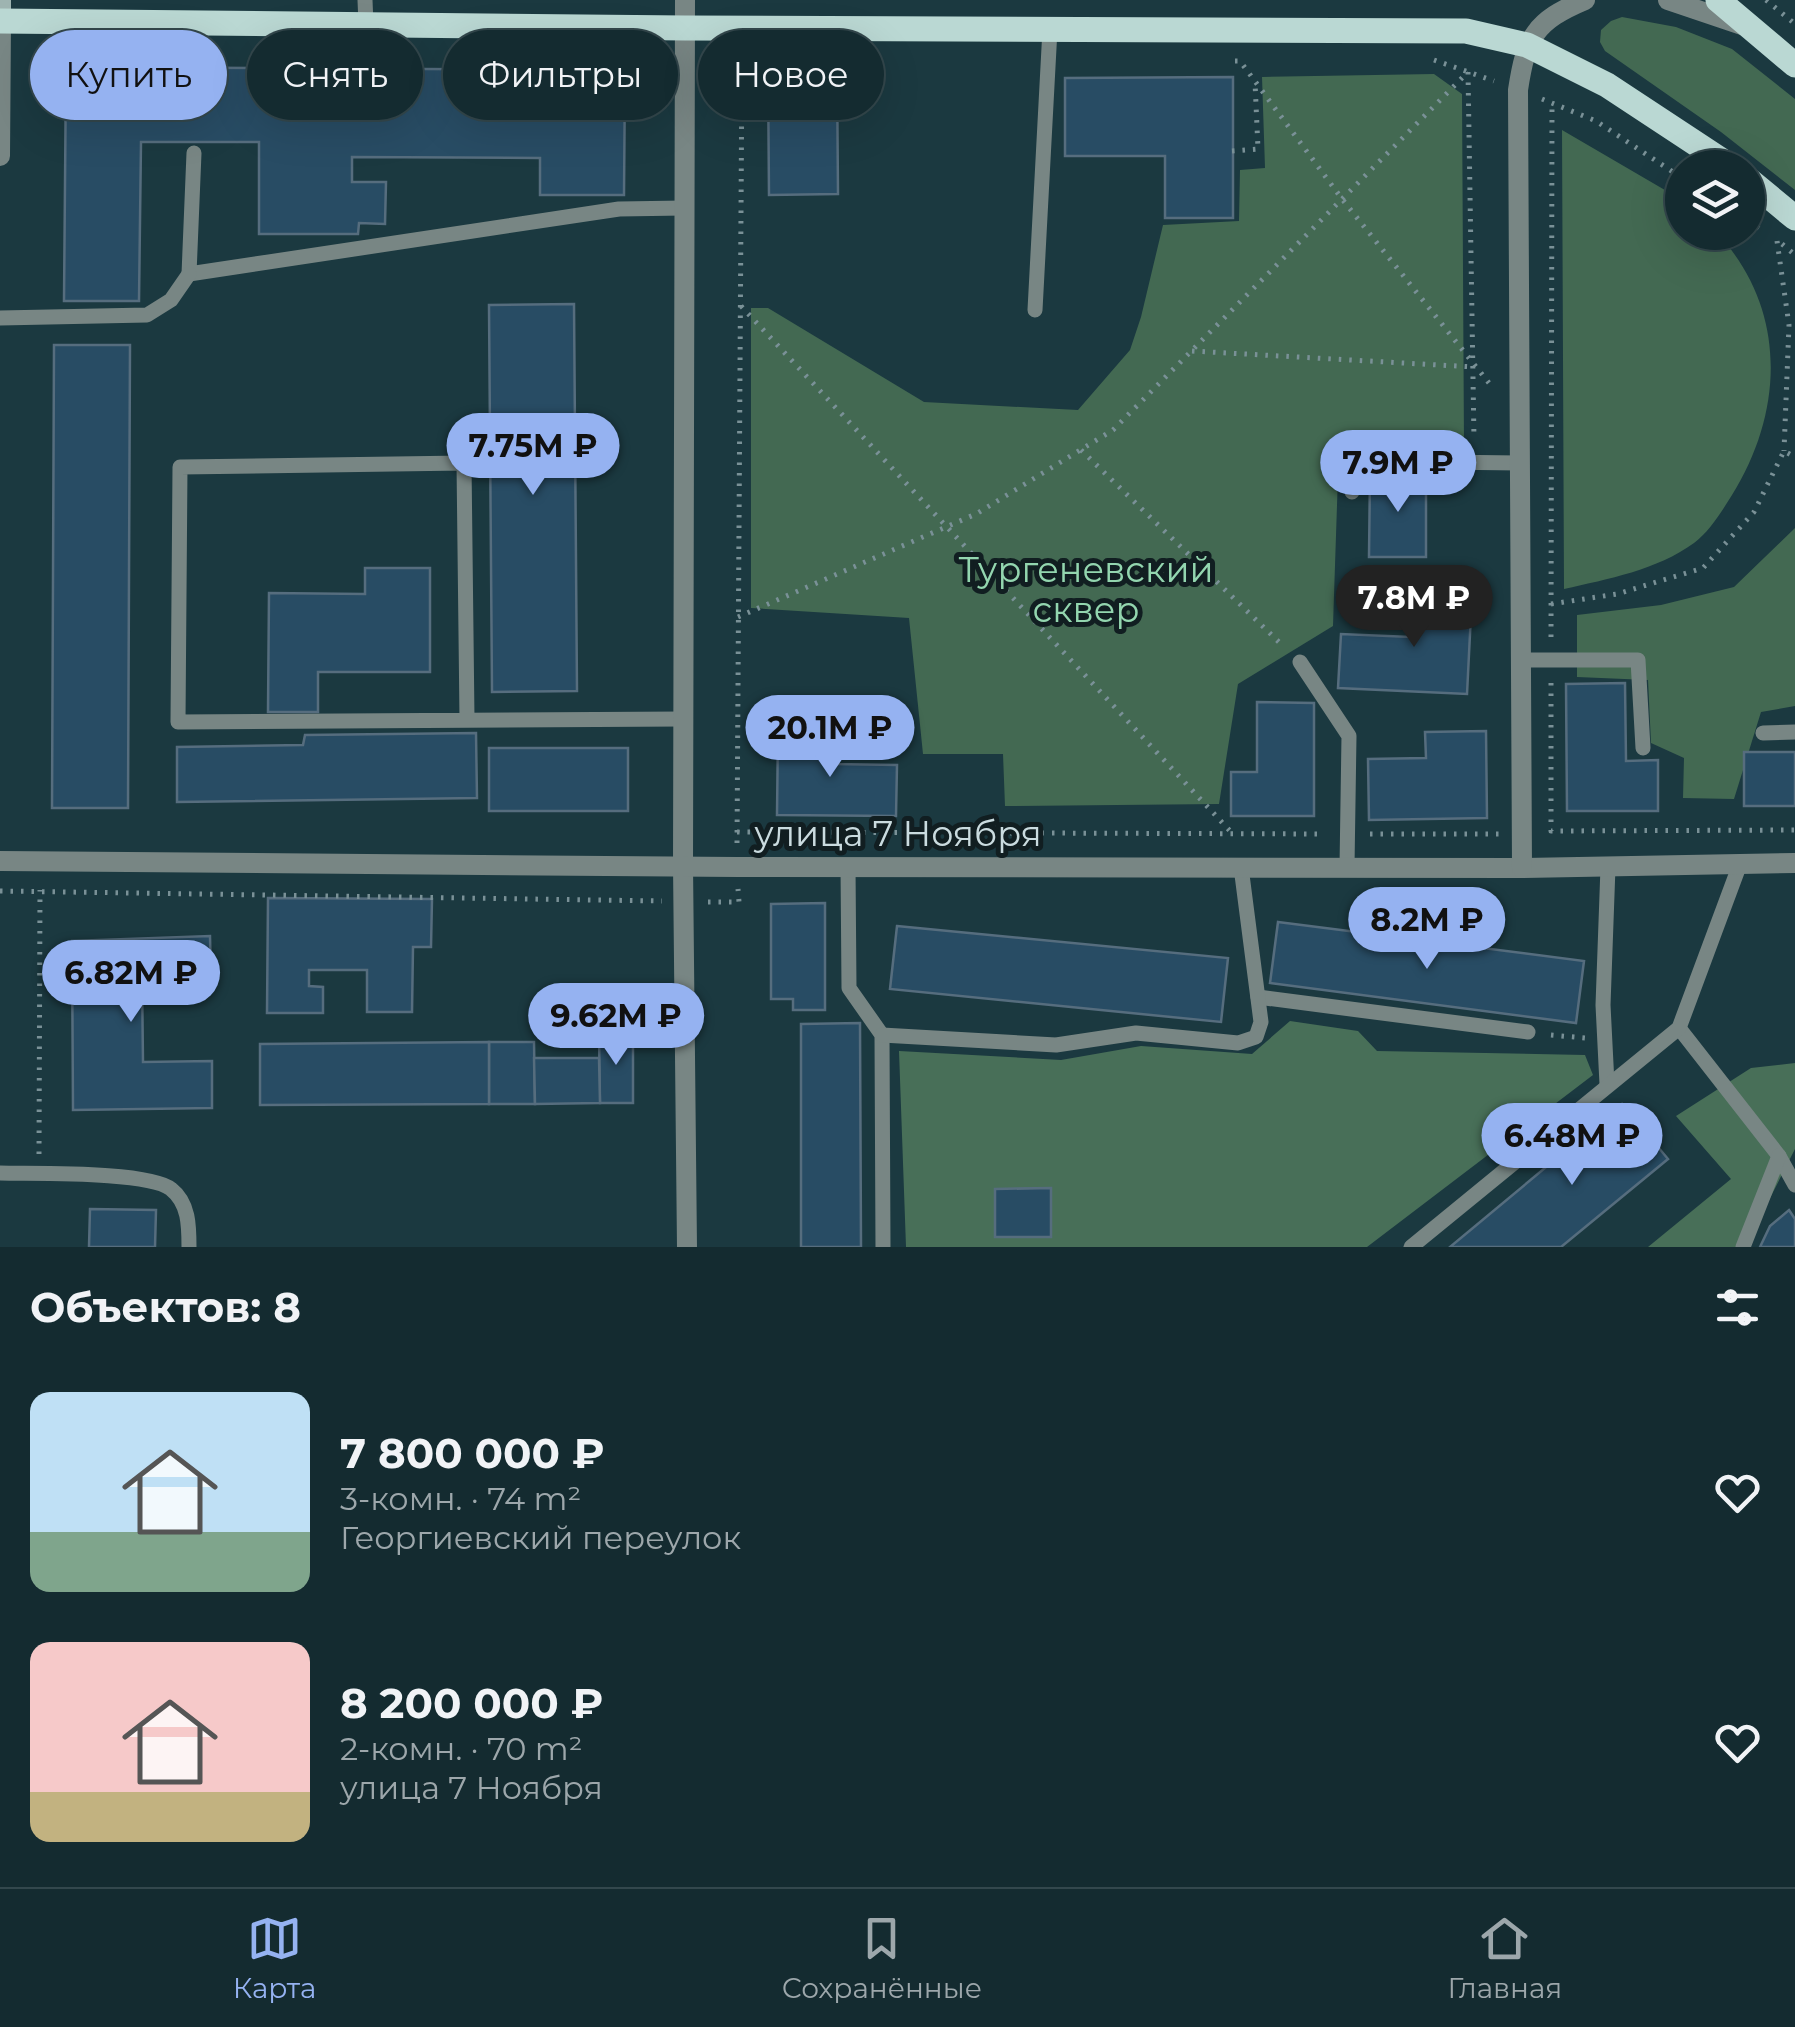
<!DOCTYPE html>
<html lang="ru">
<head>
<meta charset="utf-8">
<style>
  :root { --surface:#142b30; --page:#21373c; --text:#f1f3f6; --muted:#9da7ab; --line:#33474c; --accent:#95b2f1 }
  body { margin:0; font-family:Montserrat,sans-serif; background:var(--page); color:var(--text); height:100vh; display:flex; flex-direction:column; font-size:38px; white-space:nowrap }
  * { box-sizing:border-box; margin:0 }
  p { font-size:32px; color:var(--muted) }
  .icon { flex:none; width:55px; height:55px; fill:none; stroke:currentColor; stroke-width:2; stroke-linecap:round; stroke-linejoin:round }
  .map { position:relative; height:1247px; overflow:hidden }
  .sheet { display:flex; flex-direction:column; background:var(--surface); flex:1 }
  .sheet>* { flex:none }
  .top-card { position:absolute; left:30px; top:30px; width:1000px; height:90px; display:flex; gap:20px }
  .controls { position:absolute; left:1665px; top:150px; display:grid; gap:20px }
  .controls a { display:grid; place-items:center; width:100px; height:100px; border-radius:50%; background:var(--surface); box-shadow:0 10px 40px #0002,0 0 0 2px var(--line); font-size:50px }
  .price { position:absolute; translate:-50% -85px; padding:0 22px; border-radius:35px; background:var(--accent); color:#111; font-size:32px; line-height:65px; filter:drop-shadow(0 2px 5px #0008) }
  .price::after { content:''; position:absolute; left:50%; top:60px; width:30px; height:22px; margin-left:-15px; background:inherit; clip-path:polygon(0 0,100% 0,50% 100%) }
  .price.on { background:#222; color:#fff }
  ul { padding:0; list-style:none }
  li { display:flex; align-items:center; gap:30px; height:250px; padding:0 30px }
  li span { display:grid; place-items:center; flex:none; width:280px; height:200px; border-radius:20px; color:#555 }
  li>.icon { margin-inline-start:auto }
  span .icon { width:120px; height:120px; fill:#fffc; stroke-width:1 }
  li b { font-size:42px }
  h2 { display:flex; justify-content:space-between; align-items:center; height:120px; padding:0 30px; font-size:42px }
  .chip { padding:0 35px; border-radius:45px; background:var(--surface); box-shadow:0 10px 40px #0002,0 0 0 2px var(--line); font-size:35px; line-height:90px }
  .chip.on { background:var(--accent); color:#111 }
  .menu { display:flex; justify-content:space-around; align-items:center; height:140px; border-top:2px solid var(--line); background:var(--surface); font-size:28px; color:var(--muted) }
  .menu a { display:grid; justify-items:center; gap:5px }
  .menu .on { color:var(--accent) }
  .map>svg:first-child { display:block }
  .green { fill:#436952 }
  .forest { fill:#486f58 }
  .building { fill:#284c64; stroke:#566d7e; stroke-width:2.5 }
  .lines { fill:none; stroke-linecap:round; stroke-linejoin:round }
  .path { stroke:#7a9197; stroke-width:5; stroke-dasharray:2.5 8; stroke-linecap:butt }
  .lane { stroke:#788684; stroke-width:15 }
  .street { stroke:#788684; stroke-width:20 }
  .secondary { stroke:#9eb4b1; stroke-width:20 }
  .primary { stroke:#bad8d3; stroke-width:25 }
  .labels { text-anchor:middle; stroke-width:10; stroke-linejoin:round; paint-order:stroke }
  .park-label { font-size:35px; fill:#93d6af; stroke:#111e21 }
  .street-label { font-size:35px; fill:#cadbdf; stroke:#111e21 }
</style>
</head>
<body>
<div class="map">
<svg width="1795" height="1247" viewBox="0 0 1795 1247">
  <rect width="100%" height="100%" fill="#1b3940"/>
  <!-- green -->
  <g class="green">
    <path d="M1622 17 1676 27 1732 49 1795 99V190L1721 132 1605 51 1600 42 1601 30 1611 21Z"/>
    <path d="M1434 74 1462 94 1464 445H1339L1333 626 1238 684 1219 804 1005 806 1003 754H923L909 618 751 608V308H768L924 402 1078 410 1130 350 1141 317 1163 225 1239 221 1240 170 1265 168 1262 77Z"/>
    <path d="M1562 130 1682 200V232L1717 233C1787 308 1785 410 1732 495 1722 511 1710 531 1694 543 1657 570 1608 579 1564 589Z"/>
    <path d="M1795 528V706L1761 712 1734 799 1683 798 1684 758 1651 743 1648 680 1577 677V615L1661 605 1734 587Z"/>
  </g>
  <!-- forest -->
  <g class="forest">
    <path d="M1290 1021 1358 1031 1377 1051 1585 1055 1593 1075 1367 1247H906L899 1051 1061 1060 1141 1046 1252 1054Z"/>
    <path d="M1795 1063V1149L1745 1247H1648L1731 1179 1676 1116 1751 1068Z"/>
  </g>
  <!-- building -->
  <g class="building">
    <path d="M66 67 625 70 624 195H540V158L352 157V182H386L385 224 359 223 358 234H259V142H141L139 301H64Z"/>
    <path d="M837 68 838 194 769 195 768 69Z"/>
    <path d="M1233 77V218H1165V156H1065V78Z"/>
    <path d="M574 304 577 691 492 692 489 305Z"/>
    <path d="M54 345H130L128 808H52Z"/>
    <path d="M1370 473H1426V557H1369Z"/>
    <path d="M365 568H430V672H318V712H268L269 593 365 594Z"/>
    <path d="M1413 591 1472 594 1467 694 1338 688 1341 634 1411 637Z"/>
    <path d="M1625 683 1626 761 1658 760V811H1567L1566 684Z"/>
    <path d="M1257 702 1314 703V816H1231V772H1257Z"/>
    <path d="M778 731 834 732V764L897 765 896 816 777 815Z"/>
    <path d="M1486 731 1487 818 1369 820 1368 759 1426 758 1425 732Z"/>
    <path d="M476 733 477 798 177 802V747L303 745 305 735Z"/>
    <rect x="489" y="748" width="139" height="63"/>
    <rect x="1744" y="752" width="51" height="54"/>
    <path d="M268 898 432 899 431 947H413L412 1012H367V970H309V986L323 987V1013H267Z"/>
    <path d="M825 903V1010H793V999H771V904Z"/>
    <path d="M1278 922 1584 961 1576 1023 1270 983Z"/>
    <path d="M897 926 1228 958 1221 1022 890 989Z"/>
    <path d="M210 936 211 978 142 979 143 1062 212 1061V1108L73 1110 72 941Z"/>
    <path d="M860 1023 861 1247H801V1024Z"/>
    <path d="M599 1034H633V1103H600Z"/>
    <path d="M489 1042H534L535 1104H489Z"/>
    <path d="M489 1042V1104L260 1105V1044Z"/>
    <path d="M534 1058H599L600 1103 535 1104Z"/>
    <path d="M1622 1104 1668 1159 1561 1247H1450Z"/>
    <path d="M1051 1188V1237H995V1189Z"/>
    <path d="M90 1209 156 1210 155 1247H89Z"/>
    <path d="M1789 1210 1795 1219V1247H1760L1770 1226Z"/>
  </g>
  <g class="lines">
    <!-- path -->
    <g class="path">
      <path d="M1766 0 1795 24"/>
      <path d="M1434 60 1494 81"/>
      <path d="M1235 61H1240L1342 199 1493 388"/>
      <path d="M1468 72 1474 439"/>
      <path d="M1542 99 1596 121 1682 178"/>
      <path d="M837 103 869 104V56"/>
      <path d="M1232 151 1258 149 1255 82"/>
      <path d="M1748 221 1765 232"/>
      <path d="M1777 241 1789 325 1784 451"/>
      <path d="M1782 244 1795 255"/>
      <path d="M741 306 1231 832"/>
      <path d="M1192 351 1474 367"/>
      <path d="M1081 450 1283 646"/>
      <path d="M1551 604 1617 594 1703 568 1754 512 1784 451 1795 457"/>
      <path d="M738 617 976 514 1113 430 1468 72"/>
      <path d="M1551 637 1552 102"/>
      <path d="M1551 683V831L1795 830"/>
      <path d="M737 832 1324 834"/>
      <path d="M1370 834H1499"/>
      <path d="M737 843 742 54"/>
      <path d="M0 891 662 901"/>
      <path d="M708 902H739L738 889"/>
      <path d="M1551 1035 1585 1038"/>
      <path d="M39 1154 40 890"/>
    </g>
    <!-- lane -->
    <g class="lane">
      <path d="M365 0 366 25"/>
      <path d="M194 153 189 274 619 209 684 208"/>
      <path d="M1035 310 1050 29"/>
      <path d="M0 318 147 315 171 300 189 274"/>
      <path d="M1352 492V461L1520 463"/>
      <path d="M1521 660H1638L1643 748"/>
      <path d="M1300 662 1349 736 1347 867"/>
      <path d="M467 719 464 463 180 467 178 722 683 719"/>
      <path d="M1763 733 1795 732"/>
      <path d="M848 866 849 988 882 1035 883 1247"/>
      <path d="M1258 997 1528 1032"/>
      <path d="M1679 1028 1779 1156 1795 1185"/>
      <path d="M882 1035 1056 1045 1136 1033 1238 1043 1256 1037 1261 1022 1241 867"/>
      <path d="M1607 1084 1603 1005 1608 867"/>
      <path d="M0 1173C34 1174 149 1171 171 1189 189 1203 189 1226 189 1247"/>
      <path d="M1411 1247 1679 1028 1740 864"/>
      <path d="M1743 1247 1779 1156"/>
    </g>
    <!-- street -->
    <g class="street">
      <path d="M685 0 683 865 687 1247"/>
      <path d="M1668 0 1745 26"/>
      <path d="M0 156 1 21"/>
      <path d="M0 861 737 867 1522 868 1795 863"/>
      <path d="M1522 868 1518 90C1526 37 1535 21 1585 0"/>
    </g>
    <!-- secondary -->
    <path class="secondary" d="M1 21V0"/>
    <!-- primary -->
    <g class="primary">
      <path d="M1718 0 1795 65"/>
      <path d="M0 21 685 28 1466 31 1527 45 1607 85 1733 168"/>
      <path d="M1748 179 1795 218"/>
    </g>
  </g>
  <g class="labels">
    <!-- park labels -->
    <g class="park-label">
      <text x="1086" y="582">Тургеневский<tspan x="1086" dy="40">сквер</tspan></text>
    </g>
    <!-- street labels -->
    <g class="street-label">
      <text x="898" y="846">улица 7 Ноября</text>
    </g>
  </g>
</svg>
<div class="controls">
<a><svg class="icon" aria-label="layers" viewBox="0 0 24 24"><path d="M12 4l9 5-9 5-9-5zM3 14l9 5 9-5"/></svg></a>
</div>
<b class="price" style="left:533px;top:498px">7.75M ₽</b>
<b class="price" style="left:1398px;top:515px">7.9M ₽</b>
<b class="price on" style="left:1414px;top:650px">7.8M ₽</b>
<b class="price" style="left:830px;top:780px">20.1M ₽</b>
<b class="price" style="left:1427px;top:972px">8.2M ₽</b>
<b class="price" style="left:131px;top:1025px">6.82M ₽</b>
<b class="price" style="left:616px;top:1068px">9.62M ₽</b>
<b class="price" style="left:1572px;top:1188px">6.48M ₽</b>
<div class="top-card">
<a class="chip on">Купить</a>
<a class="chip">Снять</a>
<a class="chip">Фильтры</a>
<a class="chip">Новое</a>
</div>
</div>
<section class="sheet">
<h2>Объектов: 8<svg class="icon" aria-label="filters" viewBox="0 0 24 24"><path d="M4 7h16M4 17h16"/><circle cx="9" cy="7" r="2"/><circle cx="15" cy="17" r="2"/></svg></h2>
<ul>
<li><span style="background:linear-gradient(#bfe0f5 70%,#7fa58c 0)"><svg class="icon" aria-label="home" viewBox="0 0 24 24"><path d="M3 11l9-7 9 7M6 9v11h12V9"/></svg></span><div><b>7 800 000 ₽</b><p>3-комн. · 74 m²</p><p>Георгиевский переулок</p></div><svg class="icon" aria-label="heart" viewBox="0 0 24 24"><path d="M12 20l-8-8c-3-5 5-10 8-4 3-6 11-1 8 4z"/></svg></li>
<li><span style="background:linear-gradient(#f6c9c9 75%,#c2b280 0)"><svg class="icon" aria-label="home" viewBox="0 0 24 24"><path d="M3 11l9-7 9 7M6 9v11h12V9"/></svg></span><div><b>8 200 000 ₽</b><p>2-комн. · 70 m²</p><p>улица 7 Ноября</p></div><svg class="icon" aria-label="heart" viewBox="0 0 24 24"><path d="M12 20l-8-8c-3-5 5-10 8-4 3-6 11-1 8 4z"/></svg></li>
</ul>
</section>
<nav class="menu">
<a class="on"><svg class="icon" aria-label="map" viewBox="0 0 24 24"><path d="M3 6l6-2 6 2 6-2v14l-6 2-6-2-6 2zM9 4v14M15 6v14"/></svg>Карта</a>
<a><svg class="icon" aria-label="saved" viewBox="0 0 24 24"><path d="M7 4h10v16l-5-4-5 4z"/></svg>Сохранённые</a>
<a><svg class="icon" aria-label="home" viewBox="0 0 24 24"><path d="M3 11l9-7 9 7M6 9v11h12V9"/></svg>Главная</a>
</nav>
</body>
</html>
